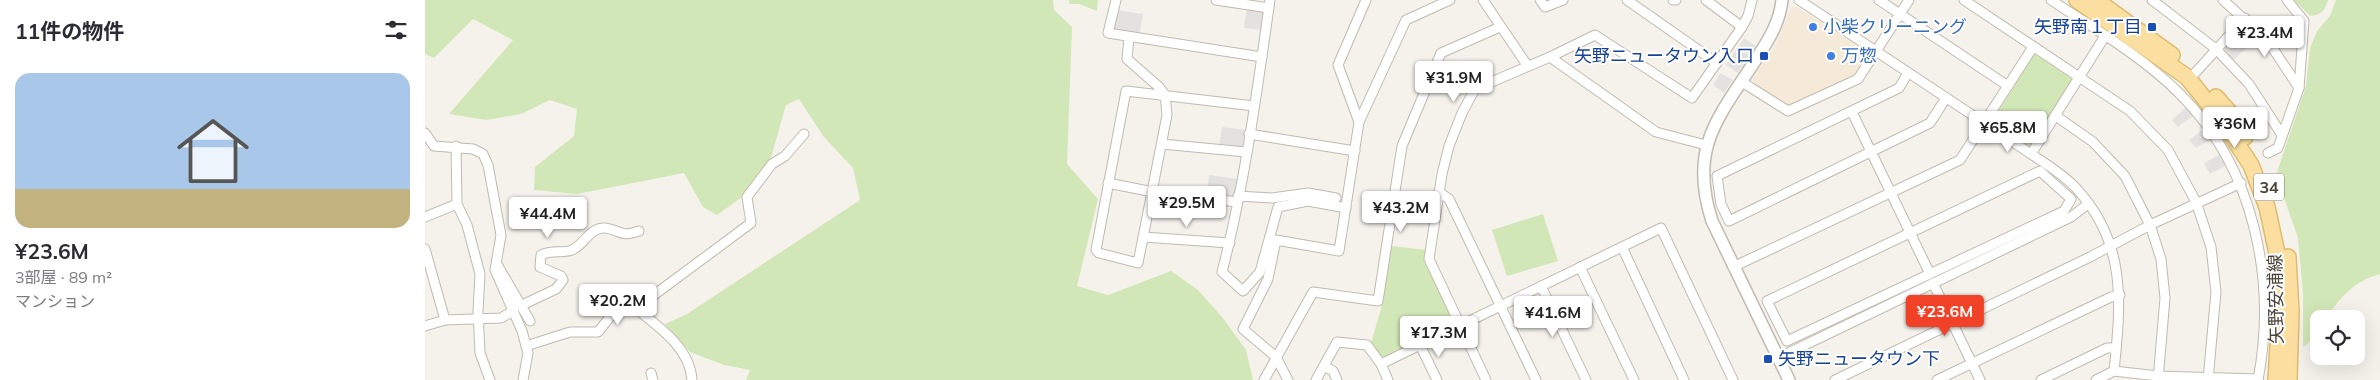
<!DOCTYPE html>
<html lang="ja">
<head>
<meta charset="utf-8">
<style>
  :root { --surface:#fff; --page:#f2f2f3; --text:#2b2b33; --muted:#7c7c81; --accent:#f14127 }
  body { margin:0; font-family:Mulish,"Noto Sans JP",sans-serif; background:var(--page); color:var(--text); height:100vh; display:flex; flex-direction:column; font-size:19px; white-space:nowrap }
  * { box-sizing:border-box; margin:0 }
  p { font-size:16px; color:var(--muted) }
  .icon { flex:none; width:28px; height:28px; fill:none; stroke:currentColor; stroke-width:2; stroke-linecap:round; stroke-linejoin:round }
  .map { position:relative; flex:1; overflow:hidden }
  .drawer { display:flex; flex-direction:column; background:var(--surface); width:425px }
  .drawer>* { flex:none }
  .controls { position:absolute; left:1885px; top:310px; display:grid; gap:10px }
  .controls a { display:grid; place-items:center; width:55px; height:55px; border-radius:10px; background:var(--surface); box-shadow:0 5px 20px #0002; font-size:25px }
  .price { position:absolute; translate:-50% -42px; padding:0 11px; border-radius:5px; background:#fff; color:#222; font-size:16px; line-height:32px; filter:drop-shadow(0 1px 2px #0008) }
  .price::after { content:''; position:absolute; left:50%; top:30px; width:15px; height:11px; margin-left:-8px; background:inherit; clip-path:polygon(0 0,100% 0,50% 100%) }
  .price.on { background:var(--accent); color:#fff }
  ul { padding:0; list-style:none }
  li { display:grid; align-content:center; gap:10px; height:265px; padding:0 15px }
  li span { display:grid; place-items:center; height:155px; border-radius:15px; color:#555 }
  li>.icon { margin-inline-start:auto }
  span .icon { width:90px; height:90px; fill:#fffc; stroke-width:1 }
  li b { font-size:21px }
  h2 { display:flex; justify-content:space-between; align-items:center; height:60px; padding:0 15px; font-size:21px }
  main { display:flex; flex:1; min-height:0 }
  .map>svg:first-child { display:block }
  .commercial { fill:#f5e9d8 }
  .green { fill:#d2e7b7 }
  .parking { fill:#e4e2e0 }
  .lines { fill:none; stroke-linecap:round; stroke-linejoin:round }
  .minor-casing { stroke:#c1baae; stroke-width:11 }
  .tertiary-casing { stroke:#c1baae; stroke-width:14 }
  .primary-casing { stroke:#e0bc6f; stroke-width:18 }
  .minor { stroke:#fff; stroke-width:9 }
  .tertiary { stroke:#fff; stroke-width:11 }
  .primary { stroke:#fadfa0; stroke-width:15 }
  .shop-dot { fill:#3f7fe0; stroke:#fff; stroke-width:2 }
  .transit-dot { fill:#1a4fb4; stroke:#fff; stroke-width:2 }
  .labels { text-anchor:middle; stroke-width:4; stroke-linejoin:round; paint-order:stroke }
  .shield { fill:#fff; stroke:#807b74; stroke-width:1 }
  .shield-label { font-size:16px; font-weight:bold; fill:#494339 }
  .shop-label { font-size:18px; fill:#366cbe; stroke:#fff; text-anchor:start }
  .transit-label { font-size:18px; fill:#164399; stroke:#fff; text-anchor:end }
  .street-label { font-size:18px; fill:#494339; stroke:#fff }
</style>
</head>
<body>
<main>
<section class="drawer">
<h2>11件の物件<svg class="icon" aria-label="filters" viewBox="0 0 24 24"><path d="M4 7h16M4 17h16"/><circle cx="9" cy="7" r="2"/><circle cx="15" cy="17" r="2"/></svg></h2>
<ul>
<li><span style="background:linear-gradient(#a9c7e8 75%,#c2b280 0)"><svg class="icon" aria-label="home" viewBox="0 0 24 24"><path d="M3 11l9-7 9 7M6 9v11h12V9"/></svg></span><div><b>¥23.6M</b><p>3部屋 · 89 m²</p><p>マンション</p></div></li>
</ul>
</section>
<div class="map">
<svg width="1955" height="380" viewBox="0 0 1955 380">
  <rect width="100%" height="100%" fill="#f5f2ec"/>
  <!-- commercial -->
  <path class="commercial" d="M1370 6 1442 51 1443 58 1426 79 1369 106H1362L1330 85 1328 78 1350 46 1366 8Z"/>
  <!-- green -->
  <g class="green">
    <path d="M0 0H628L629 10 647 27 642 164 673 199 652 286 683 295 746 271 773 290 797 317 821 350 828 380H321L325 370 299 365 265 352 240 324 262 314 435 200 428 168 399 137 374 99 361 105 343 168 317 197 292 215 278 207 259 173 152 194 109 190 110 167 149 136 152 109 125 100 96 114 61 120 24 114 88 40 48 19 9 58 0 54Z"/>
    <path d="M644 0H673L672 11 654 4H645Z"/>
    <path d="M1869 0H1903C1900 10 1897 15 1885 16Z"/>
    <path d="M1911 0H1955V274C1929 281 1916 297 1900 319H1894C1894 330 1888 341 1878 347V293L1873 238 1851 175 1881 86 1885 48 1892 31 1905 16Z"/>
    <path d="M1613 54 1647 76 1648 83 1606 145 1600 146 1569 125 1568 120 1608 55Z"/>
    <path d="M1118 214 1133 261 1082 276 1067 230Z"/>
    <path d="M966 246 1002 250 1001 261 1028 320 1026 326 959 357 953 355 946 343 956 309Z"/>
  </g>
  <!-- parking -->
  <g class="parking">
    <path d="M822 7 838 10 836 30 819 28Z"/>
    <path d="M691 10 718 14 714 36 687 29Z"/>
    <path d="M1809 37 1821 48 1809 60 1800 51V45Z"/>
    <path d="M1319 38 1331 46 1313 73 1301 65Z"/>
    <path d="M1061 60 1068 75 1055 81 1048 66Z"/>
    <path d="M1295 73 1308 80 1299 93 1288 85Z"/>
    <path d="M1761 107 1769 115 1753 127 1747 120Z"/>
    <path d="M797 127 820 130 817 150 794 147Z"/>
    <path d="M1780 129 1787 139 1771 148 1764 140Z"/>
    <path d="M1796 154 1802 165 1785 174 1779 163Z"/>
    <path d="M784 175 812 179 809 198 782 196Z"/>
  </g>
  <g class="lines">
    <defs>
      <g id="minor">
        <path d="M691 0 683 33 837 57"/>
        <path d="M791 0 844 8"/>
        <path d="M845 0C832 91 820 183 797 272L818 291 835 272 853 207 883 201 921 208"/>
        <path d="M1058 0 1102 65"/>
        <path d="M1115 0 1120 7 1138 0"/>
        <path d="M1202 0 1292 63"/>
        <path d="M1248 0H1251"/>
        <path d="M1281 0 1317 27"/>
        <path d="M1374 0 1606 154C1621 164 1638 174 1651 188 1702 243 1696 303 1689 371"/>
        <path d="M1454 0 1583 86"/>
        <path d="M1539 0 1705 111 1743 150 1771 202 1786 247 1791 292 1783 380"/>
        <path d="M1626 0C1670 29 1718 57 1755 94 1829 168 1852 279 1833 380"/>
        <path d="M1727 0 1791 49 1824 84 1857 135"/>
        <path d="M1798 0 1843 41 1874 88"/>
        <path d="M704 38 702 59 734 87 740 95 742 115 713 263 674 253 671 250 701 91 829 106"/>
        <path d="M1125 57 1170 35 1267 98 1317 27 1323 16 1327 0"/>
        <path d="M1483 73 1474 88 1292 176 1296 204 1304 221 1505 123 1521 98"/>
        <path d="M1770 73 1820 18"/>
        <path d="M1317 82 1363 111 1433 79 1484 0"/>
        <path d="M1427 112 1504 272"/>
        <path d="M1631 116 1668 142 1700 176 1725 225 1736 259 1740 298 1733 380"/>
        <path d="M934 122 913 65 941 0"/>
        <path d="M0 133 9 146 48 149 58 154 63 165 76 235 70 270 97 331 103 353 98 380"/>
        <path d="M824 134 930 151"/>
        <path d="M737 144 821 152"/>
        <path d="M31 146 32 204 42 225 55 274 53 311 55 353 65 380"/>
        <path d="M1843 153 1853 148 1874 88 1879 21 1862 0"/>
        <path d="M1606 154 1680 36"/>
        <path d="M1615 171 1646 199 1639 211 1362 341 1342 301Z"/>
        <path d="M683 183 728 192 812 202"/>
        <path d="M1014 192 1024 199 1111 380"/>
        <path d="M813 196 847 198 883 193 911 198"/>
        <path d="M0 217 32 204"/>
        <path d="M718 237 805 243"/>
        <path d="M1197 247 1259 380"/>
        <path d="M0 249 20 320"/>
        <path d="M73 266 105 321"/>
        <path d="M1155 267 1209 380"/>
        <path d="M1308 267 1535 160 1608 47"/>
        <path d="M1508 283 1555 380"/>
        <path d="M1116 286 1161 380"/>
        <path d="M199 299H216L229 295 326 223 322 197 347 164 360 156 379 134"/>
        <path d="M95 306 131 289 138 280 136 276 115 267 116 255C127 249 138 254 147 250 159 245 165 227 180 228 197 230 194 238 214 231"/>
        <path d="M0 326 20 320 76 318 88 311"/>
        <path d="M995 345 1012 380"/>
        <path d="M101 346 145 332H173L199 299C225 321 265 344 267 380"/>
        <path d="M1353 358 1646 217 1663 204"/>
        <path d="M956 364 1236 228 1308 380"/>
        <path d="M899 366 908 371 912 380"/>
        <path d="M226 373 228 380"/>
        <path d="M839 380 888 292 953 301 977 146 1016 53 1075 27"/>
        <path d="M863 380 851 357 818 329 843 279 851 240 914 251 934 122 981 20 1025 0"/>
        <path d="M891 380 912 342 942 345 956 364 963 380"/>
        <path d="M1061 380 1004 259 1017 174 1024 146 1037 113 1050 89 1125 57 1231 132 1281 145"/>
        <path d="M1410 380 1665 257 1725 225 1816 183"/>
        <path d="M1512 380 1686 297 1695 295"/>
        <path d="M1616 380 1682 348H1691"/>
        <path d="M1671 380 1689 371 1733 376 1833 379"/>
      </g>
      <path id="tertiary" d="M1357 0C1355 20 1346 36 1335 53 1297 114 1262 144 1287 221L1364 380"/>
      <g id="primary">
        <path d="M1652 0 1762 77 1795 118 1826 165 1842 207 1853 258 1855 311 1851 380"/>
        <path d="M1671 0 1747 55"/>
        <path d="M1791 97 1805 113 1820 137"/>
        <path d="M1863 257 1866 312 1864 380"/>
      </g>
    </defs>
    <!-- minor casing -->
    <use href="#minor" class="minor-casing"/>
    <!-- tertiary casing -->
    <use href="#tertiary" class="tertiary-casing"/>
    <!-- primary casing -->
    <use href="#primary" class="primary-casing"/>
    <!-- minor -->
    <use href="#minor" class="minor"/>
    <!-- tertiary -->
    <use href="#tertiary" class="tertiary"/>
    <!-- primary -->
    <use href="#primary" class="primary"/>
  </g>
  <!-- markers -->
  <g class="shop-dot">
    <circle cx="1388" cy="27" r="5"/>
    <circle cx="1406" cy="56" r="5"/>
  </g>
  <g class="transit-dot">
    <rect x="1722" y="22" width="10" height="10" rx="2.5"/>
    <rect x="1334" y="51" width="10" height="10" rx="2.5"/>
    <rect x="1338" y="354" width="10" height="10" rx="2.5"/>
  </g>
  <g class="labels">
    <!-- shield labels -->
    <rect class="shield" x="1829" y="173.5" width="30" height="27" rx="4"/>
    <g class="shield-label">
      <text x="1844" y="193">34</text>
    </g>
    <!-- shop labels -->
    <g class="shop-label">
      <text x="1398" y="33">小柴クリーニング</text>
      <text x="1416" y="62">万惣</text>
    </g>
    <!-- transit labels -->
    <g class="transit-label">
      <text x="1717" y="33">矢野南１丁目</text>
      <text x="1329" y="62">矢野ニュータウン入口</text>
      <text x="1353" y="365" text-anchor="start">矢野ニュータウン下</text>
    </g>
    <!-- street labels -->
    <g class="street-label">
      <text transform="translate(1851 299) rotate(-91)" y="6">矢野安浦線</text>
    </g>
  </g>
</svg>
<div class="controls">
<a><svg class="icon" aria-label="locate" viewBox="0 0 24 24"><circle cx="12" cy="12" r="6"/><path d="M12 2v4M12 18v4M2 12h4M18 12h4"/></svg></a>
</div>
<b class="price" style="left:1840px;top:58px">¥23.4M</b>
<b class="price" style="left:1029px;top:103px">¥31.9M</b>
<b class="price" style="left:1810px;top:149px">¥36M</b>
<b class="price" style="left:1583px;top:153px">¥65.8M</b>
<b class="price" style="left:762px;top:228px">¥29.5M</b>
<b class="price" style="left:976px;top:233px">¥43.2M</b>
<b class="price" style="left:123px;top:239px">¥44.4M</b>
<b class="price" style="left:193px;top:326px">¥20.2M</b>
<b class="price on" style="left:1520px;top:337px">¥23.6M</b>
<b class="price" style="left:1128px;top:338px">¥41.6M</b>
<b class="price" style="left:1014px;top:358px">¥17.3M</b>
</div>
</main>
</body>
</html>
